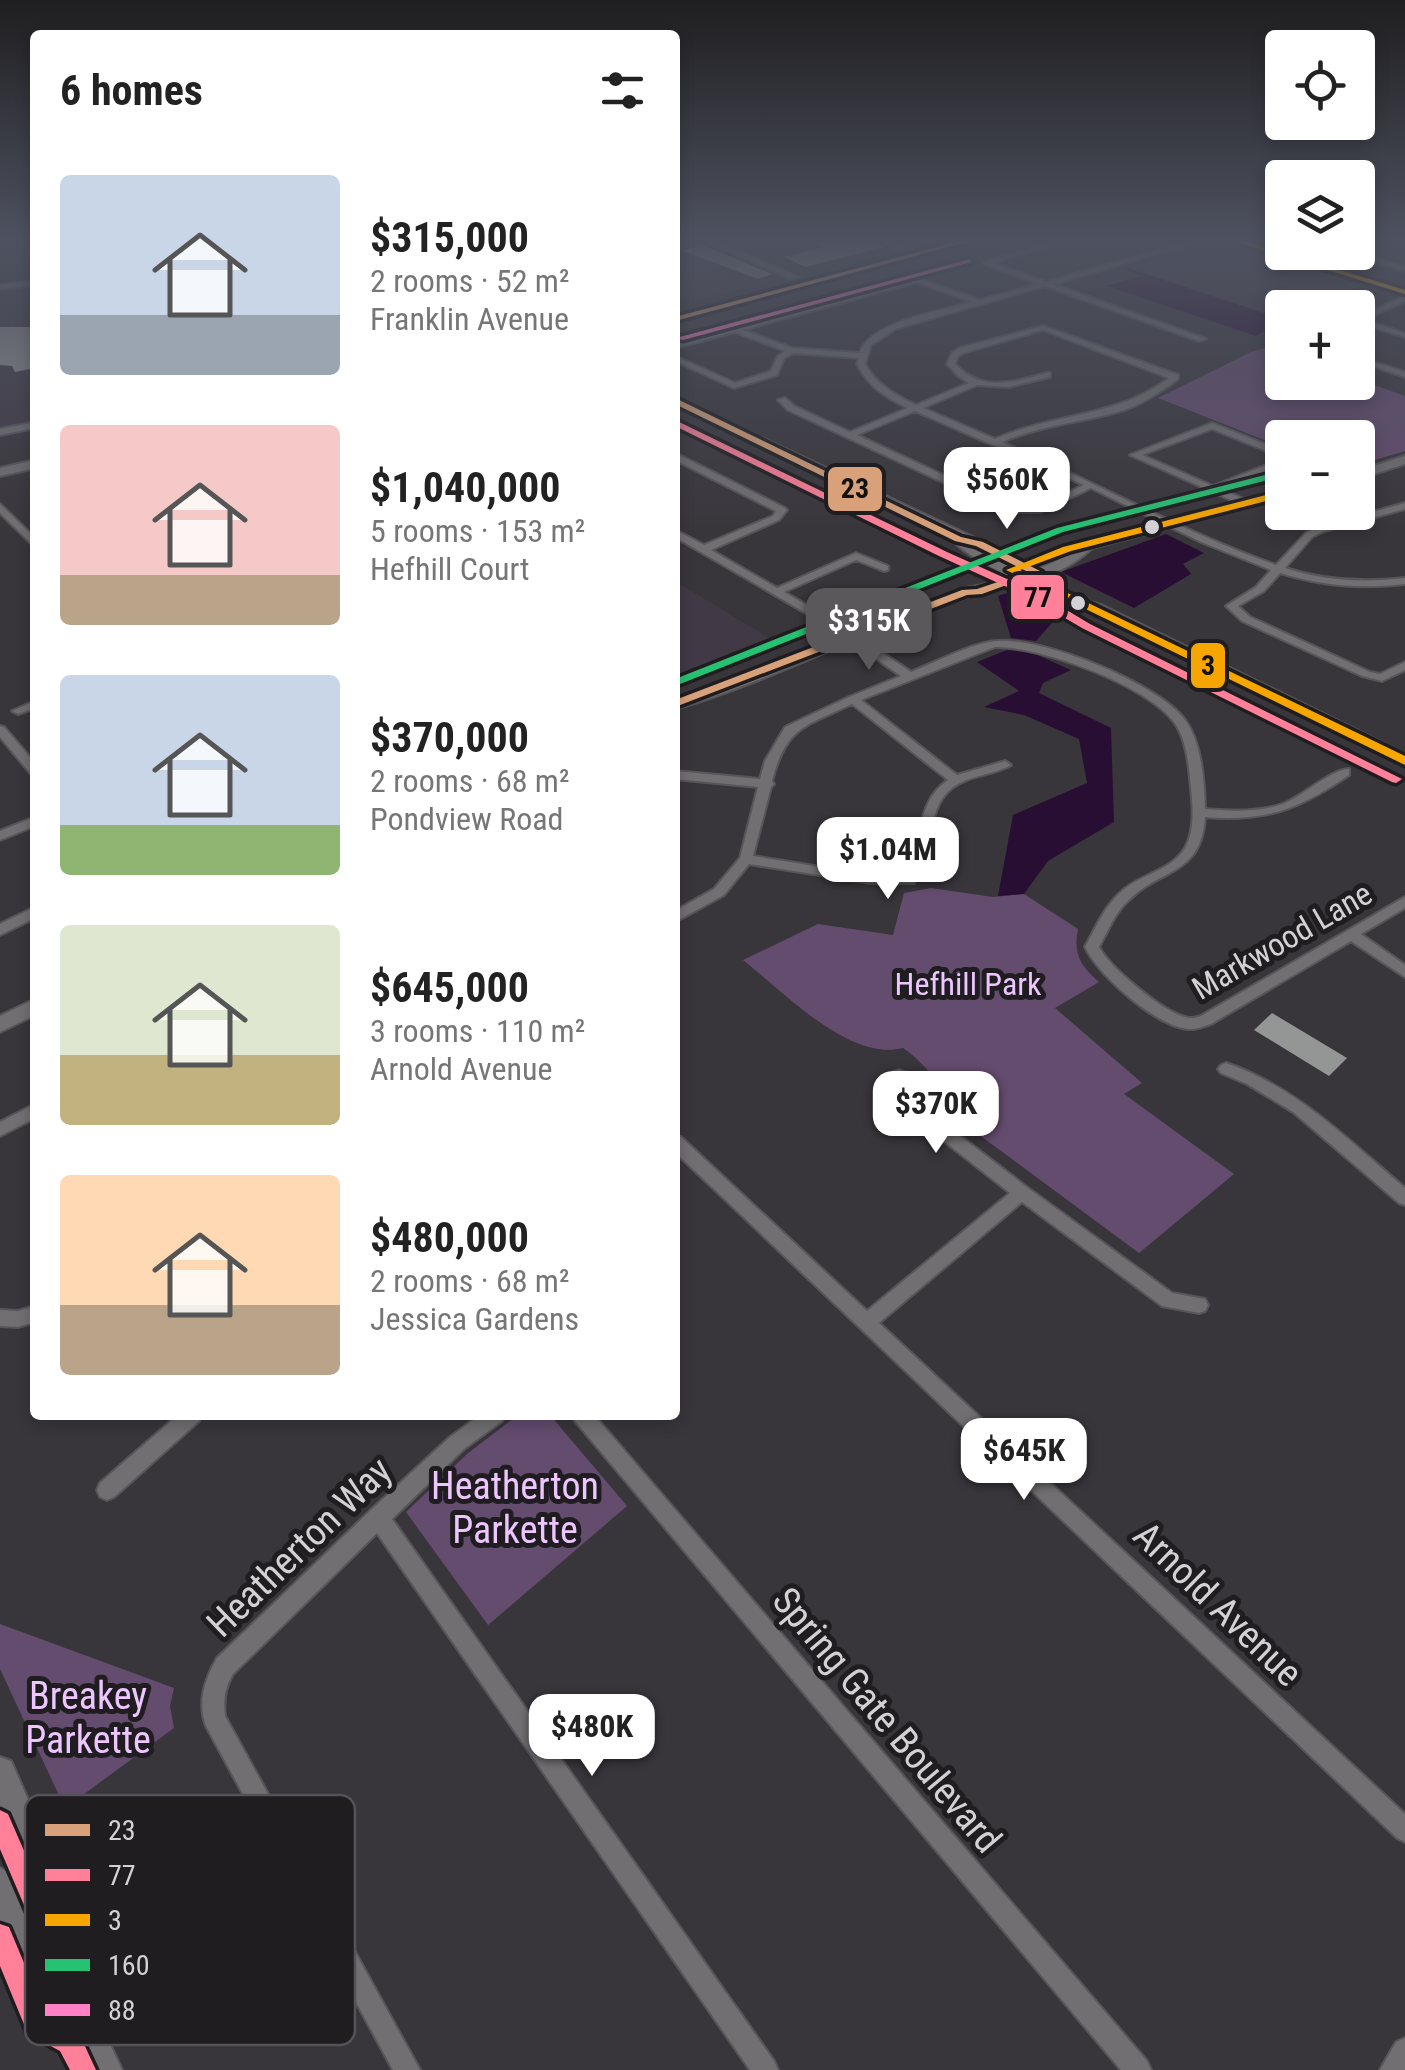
<!DOCTYPE html>
<html lang="en">
<head>
<meta charset="utf-8">
<style>
  :root { --surface:#fff; --page:#f6f6f6; --text:#222; --muted:#767676; --accent:#5a585b }
  body { margin:0; font-family:"Roboto Condensed",sans-serif; background:var(--page); color:var(--text); height:100vh; display:flex; flex-direction:column; font-size:38px; white-space:nowrap }
  * { box-sizing:border-box; margin:0 }
  p { font-size:32px; color:var(--muted) }
  .icon { flex:none; width:55px; height:55px; fill:none; stroke:currentColor; stroke-width:2; stroke-linecap:round; stroke-linejoin:round }
  .map { position:relative; flex:1; overflow:hidden }
  .panel { position:absolute; left:30px; top:30px; width:650px; height:1390px; display:flex; flex-direction:column; background:var(--surface); border-radius:10px; box-shadow:0 5px 15px #0003 }
  .panel>* { flex:none }
  .buttons { position:absolute; left:1265px; top:30px; display:grid; gap:20px }
  .buttons a { display:grid; place-items:center; width:110px; height:110px; border-radius:10px; background:var(--surface); box-shadow:0 5px 15px #0003; font-size:50px }
  .price { position:absolute; translate:-50% -85px; padding:0 22px; border-radius:20px; background:#fff; color:#222; font-size:32px; line-height:65px; filter:drop-shadow(0 2px 5px #0008) }
  .price::after { content:''; position:absolute; left:50%; top:60px; width:30px; height:22px; margin-left:-15px; background:inherit; clip-path:polygon(0 0,100% 0,50% 100%) }
  .price.current { background:var(--accent); color:#fff }
  ul { padding:0; list-style:none }
  li { display:flex; align-items:center; gap:30px; height:250px; padding:0 30px }
  li span { display:grid; place-items:center; flex:none; width:280px; height:200px; border-radius:10px; color:#555 }
  li>.icon { margin-inline-start:auto }
  span .icon { width:120px; height:120px; fill:#fffc; stroke-width:1 }
  li b { font-size:42px }
  h2 { display:flex; justify-content:space-between; align-items:center; height:120px; padding:0 30px; font-size:42px }
  .map>svg:first-child { display:block }
  .built { fill:#413945 }
  .green { fill:#644c6f }
  .water { fill:#290e33 }
  .building { fill:#949595 }
  .lines { fill:none; stroke-linecap:round; stroke-linejoin:round }
  .minor-casing { stroke:#575559; stroke-width:4 }
  .tertiary-casing { stroke:#575559; stroke-width:4 }
  .secondary-casing { stroke:#575559; stroke-width:4 }
  .minor { fill:#716f71; fill-rule:evenodd }
  .tertiary { fill:#716f71; fill-rule:evenodd }
  .secondary { fill:#716f71; fill-rule:evenodd }
  .bus-1-casing { stroke:#1f1d20; stroke-width:7 }
  .bus-2-casing { stroke:#1f1d20; stroke-width:7 }
  .bus-3-casing { stroke:#1f1d20; stroke-width:7 }
  .bus-4-casing { stroke:#1f1d20; stroke-width:7 }
  .bus-5-casing { stroke:#1f1d20; stroke-width:7 }
  .bus-1 { fill:#d9a179; fill-rule:evenodd }
  .bus-2 { fill:#ff8098; fill-rule:evenodd }
  .bus-3 { fill:#f7a600; fill-rule:evenodd }
  .bus-4 { fill:#26c172; fill-rule:evenodd }
  .bus-5 { fill:#ff80c5; fill-rule:evenodd }
  .bus-dot { fill:#d4d1d6; stroke:#1f1d20; stroke-width:4 }
  .labels { text-anchor:middle; stroke-width:10; stroke-linejoin:round; paint-order:stroke }
  .street-label { font-size:32px; fill:#d4d1d6; stroke:#1f1d20 }
  .park-label { font-size:32px; fill:#edc6ff; stroke:#1f1d20 }
  .near-park-label { font-size:38px; fill:#edc6ff; stroke:#1f1d20 }
  .near-street-label { font-size:38px; fill:#d4d1d6; stroke:#1f1d20 }
  .key { fill:#1f1d20; stroke:#555357; stroke-width:2.5 }
  .key-label { font-size:28px; fill:#d4d1d6 }
  .line-badge { stroke:#1f1d20; stroke-width:4 }
  .pale-badge-label { font-size:28px; text-anchor:middle; font-weight:bold; fill:#111 }
</style>
</head>
<body>
<div class="map">
<svg width="1405" height="2070" viewBox="0 0 1405 2070">
  <rect width="100%" height="100%" fill="#39363b"/>
  <!-- built -->
  <g class="built">
    <path d="M1220 242 1365 285 1316 307 1282 308V319L1125 267Z"/>
    <path d="M675 256 709 269 751 286 675 306Z"/>
    <path d="M35 286V421L0 428V290Z"/>
    <path d="M675 581 784 647 675 687Z"/>
  </g>
  <!-- green -->
  <g class="green">
    <path d="M1271 346 1282 353V382H1358V379L1405 396V451L1358 465V438H1282V447L1158 398 1251 352Z"/>
    <path d="M931 888 993 897 1024 894 1078 929C1073 954 1080 965 1099 982L1055 1008 1142 1083 1124 1094 1234 1174 1139 1253 982 1137C952 1110 937 1071 903 1048 849 1062 783 991 743 960L818 924 893 935 904 893Z"/>
    <path d="M518 1415H550L627 1506 488 1625 406 1512 467 1454Z"/>
    <path d="M0 1624 174 1688 170 1706 174 1728 65 1808 0 1669Z"/>
  </g>
  <!-- water -->
  <g class="water">
    <path d="M1125 267 1282 319V321L1256 336 1107 286 1141 276 1121 268Z"/>
    <path d="M1166 534 1204 553 1183 564 1191 574 1134 608 1061 572Z"/>
    <path d="M1026 587 1065 608 1036 641 1011 638 998 596Z"/>
    <path d="M1007 650 1031 652 1071 670 1043 683 1039 693 1111 728 1114 822 1048 861 1024 894 998 896 1013 815 1087 783 1079 739 1024 715 984 707 1019 691 977 662Z"/>
  </g>
  <!-- building -->
  <g class="building">
    <path d="M813 242H877L884 247 806 267 784 257 823 247Z"/>
    <path d="M703 245 734 258 772 274 758 279 683 251Z"/>
    <path d="M0 327H35V368L15 372 12 366 0 365Z"/>
    <path d="M1272 1013 1347 1058 1329 1076 1254 1030Z"/>
  </g>
  <g class="lines">
    <defs>
      <g id="minor">
        <path d="M708 242H717L798 277 791 279Z"/>
        <path d="M1052 242H1063L993 263 1046 282 1187 242H1198L1053 284 1206 339 1199 341 1045 286 895 329 871 345 865 364C876 384 895 395 916 405L969 383 958 376 947 364 952 353 960 348 1043 326 1178 375V379C1161 392 1144 403 1124 410 1082 423 1044 424 1002 442 1094 481 1182 532 1276 565L1306 533 1318 527 1405 503V509L1324 531 1312 537 1285 568C1325 581 1363 583 1405 578V584C1359 589 1324 586 1280 573L1264 591 1238 606 1250 617 1370 672 1380 674 1405 662V670L1382 681 1362 676 1242 621 1226 606 1256 587 1271 570 1201 542 1091 488 1041 512H1007L788 410 778 400 785 398 794 406 850 432 908 408C886 398 868 386 857 364L859 358 793 353 784 358 777 375 734 388 675 361V356L735 383 771 371 777 357 785 351 735 332 675 348V344L917 278 980 300 1038 284 984 264V262ZM917 282 972 302C942 311 870 321 860 353L792 348 743 330ZM1043 330 1169 378C1114 419 1056 412 995 439L923 408 977 385 1008 387 1050 377V373H1047C1012 382 983 393 955 364L958 356 966 352ZM915 411 1084 485 1036 507H1012L857 435Z"/>
        <path d="M1343 252H1355L1405 267V271Z"/>
        <path d="M35 281V285L0 289V285Z"/>
        <path d="M1405 296V301L1364 320 1405 333V337L1358 323V317Z"/>
        <path d="M1358 357 1405 372V377L1358 361Z"/>
        <path d="M35 422V428L0 435V429Z"/>
        <path d="M1212 423 1282 451V457L1212 429 1142 455 1213 486 1282 459V465L1221 489 1248 501V505H1242L1130 455Z"/>
        <path d="M675 453 785 508 787 510 779 520 711 550 777 588 856 553 888 566V570L884 571 856 560 784 592 843 626 911 672C934 663 974 642 997 641 1042 637 1158 683 1185 720 1202 743 1204 781 1205 809 1232 811 1260 813 1285 803 1304 795 1332 769 1349 769V775C1299 809 1267 822 1205 817 1201 876 1162 867 1129 900 1115 912 1108 931 1099 947 1110 968 1162 1011 1185 1017 1192 1019 1194 1018 1201 1016L1405 897V908L1361 934 1405 965V977L1351 941 1211 1024C1204 1026 1196 1030 1188 1029 1156 1026 1098 975 1085 947 1096 927 1105 905 1123 890 1142 874 1172 870 1185 848 1195 830 1193 807 1191 788 1189 768 1187 739 1174 722 1147 685 1040 646 995 647L861 700 957 775 1005 761 1011 765C994 775 969 775 952 788 923 811 936 856 914 883H870L749 864 724 895 675 922V911L714 889 740 858 758 787 675 779V771L760 779 765 761 785 727 849 697 901 676 835 630 675 537V530L704 545 773 516 776 511 675 460ZM852 704 948 780C916 802 923 838 910 870L906 875H870L753 856 771 787 774 784 772 781C786 726 806 726 852 704Z"/>
        <path d="M0 504 35 538V547L0 513Z"/>
        <path d="M35 701V708L18 714 12 711Z"/>
        <path d="M0 726 4 727 35 763V775L31 774 0 737Z"/>
        <path d="M35 817V826L0 840V831Z"/>
        <path d="M35 907V918L0 935V924Z"/>
        <path d="M1226 1063C1297 1087 1349 1141 1405 1188V1205L1399 1203 1293 1112 1247 1084 1221 1073 1218 1069 1221 1065Z"/>
        <path d="M899 1070 904 1072 929 1112 1028 1188 1172 1293 1205 1299 1208 1305 1205 1311 1199 1313 1162 1306 1022 1202 879 1323 1405 1814V1842L1397 1838 675 1152V1136L681 1137 867 1311 1010 1193 917 1120 891 1076 894 1072Z"/>
        <path d="M35 1104V1118L0 1136V1122Z"/>
        <path d="M35 1306V1322L18 1327 0 1326V1310L18 1311Z"/>
        <path d="M178 1415H201L199 1421 114 1497 107 1500 100 1497 97 1490 100 1483Z"/>
        <path d="M480 1415H504L502 1421 464 1449 392 1519 774 2061 778 2070H750L377 1533 233 1674C225 1687 223 1700 225 1716L420 2070H393L206 1726C197 1702 205 1679 217 1658L371 1510 450 1437Z"/>
        <path d="M573 1415H594L1147 2061 1151 2070H1121L575 1421Z"/>
        <path d="M1405 2038V2070H1380L1396 2042Z"/>
      </g>
      <g id="tertiary">
        <path d="M0 242H9L0 246Z"/>
        <path d="M881 242H894L923 254 915 256Z"/>
        <path d="M1235 242H1249L1405 289V295Z"/>
        <path d="M1405 456V464L1358 479V471Z"/>
        <path d="M1282 490V498L1092 548C1058 582 1008 584 964 598 867 629 773 681 675 709V699L961 589C1000 582 1036 573 1071 553L1065 549 1067 546Z"/>
        <path d="M35 999V1015L0 1032V1016Z"/>
        <path d="M0 1757 11 1761 107 1979 101 2025 122 2070H87L72 2039 42 2026 0 1923V1868L11 1873 66 2002 70 2004 73 1979 13 1839 0 1845Z"/>
      </g>
      <g id="secondary">
        <path d="M953 242H970L675 322V316Z"/>
        <path d="M675 397 979 540 981 543 977 547 1080 599 1101 605 1405 754V766L1089 611C1062 603 964 559 951 538L675 406Z"/>
        <path d="M35 460V468L0 476V468Z"/>
      </g>
    </defs>
    <!-- minor casing -->
    <use href="#minor" class="minor-casing"/>
    <!-- tertiary casing -->
    <use href="#tertiary" class="tertiary-casing"/>
    <!-- secondary casing -->
    <use href="#secondary" class="secondary-casing"/>
    <!-- minor -->
    <use href="#minor" class="minor"/>
    <!-- tertiary -->
    <use href="#tertiary" class="tertiary"/>
    <!-- secondary -->
    <use href="#secondary" class="secondary"/>
    <defs>
      <g id="bus-1">
        <path d="M955 242H967L675 321V317Z"/>
        <path d="M675 398 961 537 983 542 1042 572 982 594 967 595 675 707V700L962 590 977 589 1028 572 976 546 955 541 675 404Z"/>
      </g>
      <g id="bus-2">
        <path d="M675 420 947 552 1038 593 1090 624 1402 779 1396 783 1392 782 1082 628 1031 598 939 556 675 426Z"/>
        <path d="M0 1810 8 1814 81 1982 77 2029 96 2070H70L60 2051 28 2034 0 1966V1924L9 1927 46 2016 52 2020 57 1982 0 1849Z"/>
      </g>
      <g id="bus-3">
        <path d="M1237 242H1248L1405 290V294Z"/>
        <path d="M1282 491V497L1071 551 1020 570 1405 756V765L1006 570 1063 547Z"/>
      </g>
      <path id="bus-4" d="M1277 472 1282 475 1280 477 1063 532 675 686V679L1057 528Z"/>
      <path id="bus-5" d="M970 259 972 262 683 340 676 338Z"/>
    </defs>
    <!-- bus-1 casing -->
    <use href="#bus-1" class="bus-1-casing"/>
    <!-- bus-2 casing -->
    <use href="#bus-2" class="bus-2-casing"/>
    <!-- bus-3 casing -->
    <use href="#bus-3" class="bus-3-casing"/>
    <!-- bus-4 casing -->
    <use href="#bus-4" class="bus-4-casing"/>
    <!-- bus-5 casing -->
    <use href="#bus-5" class="bus-5-casing"/>
    <!-- bus-1 -->
    <use href="#bus-1" class="bus-1"/>
    <!-- bus-2 -->
    <use href="#bus-2" class="bus-2"/>
    <!-- bus-3 -->
    <use href="#bus-3" class="bus-3"/>
    <!-- bus-4 -->
    <use href="#bus-4" class="bus-4"/>
    <!-- bus-5 -->
    <use href="#bus-5" class="bus-5"/>
  </g>
  <!-- sky -->
  <linearGradient id="sky" x2="0" y2="1"><stop stop-color="#1f1e20"/><stop offset="0.45" stop-color="#4e5260"/><stop offset="1" stop-color="#4e5260" stop-opacity="0"/></linearGradient>
  <rect width="1405" height="532" fill="url(#sky)"/>
  <!-- markers -->
  <g class="bus-dot">
    <circle cx="1152" cy="527" r="9"/>
    <circle cx="1078" cy="603" r="9"/>
  </g>
  <g class="labels">
    <!-- street labels -->
    <g class="street-label">
      <text transform="translate(1282 941) rotate(-30)" y="11">Markwood Lane</text>
    </g>
    <!-- park labels -->
    <g class="park-label">
      <text x="968" y="995">Hefhill Park</text>
    </g>
    <!-- near-park labels -->
    <g class="near-park-label">
      <text x="515" y="1499">Heatherton<tspan x="515" dy="44">Parkette</tspan></text>
      <text x="88" y="1709">Breakey<tspan x="88" dy="44">Parkette</tspan></text>
    </g>
    <!-- near-street labels -->
    <g class="near-street-label">
      <text transform="translate(299 1547) rotate(-44)" y="13">Heatherton Way</text>
      <text transform="translate(1218 1604) rotate(44)" y="13">Arnold Avenue</text>
      <text transform="translate(887 1720) rotate(50)" y="13">Spring Gate Boulevard</text>
    </g>
  </g>
  <!-- legend -->
  <rect x="25" y="1795" width="330" height="250" rx="15" class="key"/>
  <rect x="45" y="1824" width="45" height="12" fill="#d9a179"/>
  <rect x="45" y="1869" width="45" height="12" fill="#ff8098"/>
  <rect x="45" y="1914" width="45" height="12" fill="#f7a600"/>
  <rect x="45" y="1959" width="45" height="12" fill="#26c172"/>
  <rect x="45" y="2004" width="45" height="12" fill="#ff80c5"/>
  <g class="key-label">
    <text x="108" y="1840">23</text>
    <text x="108" y="1885">77</text>
    <text x="108" y="1930">3</text>
    <text x="108" y="1975">160</text>
    <text x="108" y="2020">88</text>
  </g>
  <g class="line-badge">
    <rect x="826" y="465" width="58" height="48" rx="10" fill="#d9a179"/>
    <rect x="1009" y="573" width="57" height="48" rx="10" fill="#ff8098"/>
    <rect x="1189" y="641" width="38" height="49" rx="10" fill="#f7a600"/>
  </g>
  <g class="pale-badge-label">
    <text x="855" y="498">23</text>
    <text x="1038" y="607">77</text>
    <text x="1208" y="675">3</text>
  </g>
</svg>
<div class="buttons">
<a><svg class="icon" aria-label="locate" viewBox="0 0 24 24"><circle cx="12" cy="12" r="6"/><path d="M12 2v4M12 18v4M2 12h4M18 12h4"/></svg></a>
<a><svg class="icon" aria-label="layers" viewBox="0 0 24 24"><path d="M12 4l9 5-9 5-9-5zM3 14l9 5 9-5"/></svg></a>
<a>+</a>
<a>−</a>
</div>
<b class="price" style="left:1007px;top:532px">$560K</b>
<b class="price current" style="left:869px;top:673px">$315K</b>
<b class="price" style="left:888px;top:902px">$1.04M</b>
<b class="price" style="left:936px;top:1156px">$370K</b>
<b class="price" style="left:1024px;top:1503px">$645K</b>
<b class="price" style="left:592px;top:1779px">$480K</b>
<section class="panel">
<h2>6 homes<svg class="icon" aria-label="filters" viewBox="0 0 24 24"><path d="M4 7h16M4 17h16"/><circle cx="9" cy="7" r="2"/><circle cx="15" cy="17" r="2"/></svg></h2>
<ul>
<li><span style="background:linear-gradient(#c9d6e8 70%,#9aa5b1 0)"><svg class="icon" aria-label="home" viewBox="0 0 24 24"><path d="M3 11l9-7 9 7M6 9v11h12V9"/></svg></span><div><b>$315,000</b><p>2 rooms · 52 m²</p><p>Franklin Avenue</p></div></li>
<li><span style="background:linear-gradient(#f6c9c9 75%,#b9a48a 0)"><svg class="icon" aria-label="home" viewBox="0 0 24 24"><path d="M3 11l9-7 9 7M6 9v11h12V9"/></svg></span><div><b>$1,040,000</b><p>5 rooms · 153 m²</p><p>Hefhill Court</p></div></li>
<li><span style="background:linear-gradient(#c9d6e8 75%,#8fb573 0)"><svg class="icon" aria-label="home" viewBox="0 0 24 24"><path d="M3 11l9-7 9 7M6 9v11h12V9"/></svg></span><div><b>$370,000</b><p>2 rooms · 68 m²</p><p>Pondview Road</p></div></li>
<li><span style="background:linear-gradient(#dfe7d0 65%,#c2b280 0)"><svg class="icon" aria-label="home" viewBox="0 0 24 24"><path d="M3 11l9-7 9 7M6 9v11h12V9"/></svg></span><div><b>$645,000</b><p>3 rooms · 110 m²</p><p>Arnold Avenue</p></div></li>
<li><span style="background:linear-gradient(#ffd9b3 65%,#b9a48a 0)"><svg class="icon" aria-label="home" viewBox="0 0 24 24"><path d="M3 11l9-7 9 7M6 9v11h12V9"/></svg></span><div><b>$480,000</b><p>2 rooms · 68 m²</p><p>Jessica Gardens</p></div></li>
</ul>
</section>
</div>
</body>
</html>
